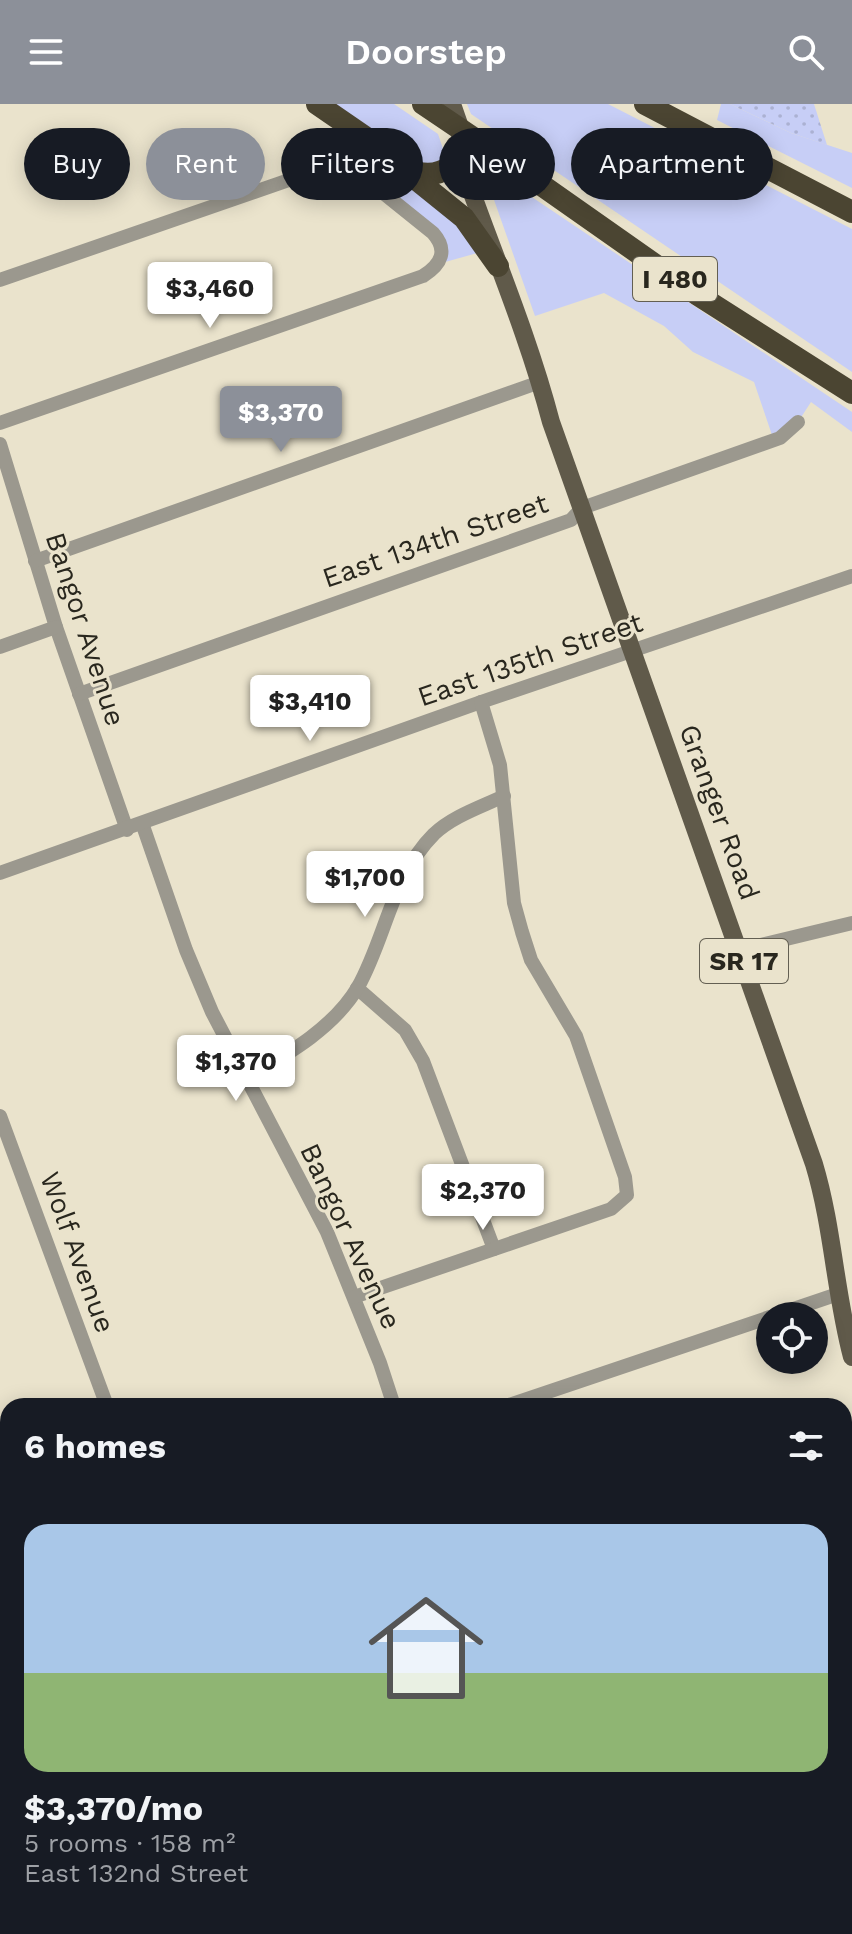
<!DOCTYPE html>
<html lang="en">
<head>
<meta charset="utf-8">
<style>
  :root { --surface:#171b24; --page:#242831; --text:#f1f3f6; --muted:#9ea1a6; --accent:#8c9099 }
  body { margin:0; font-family:"Work Sans",sans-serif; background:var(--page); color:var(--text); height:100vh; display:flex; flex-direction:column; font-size:30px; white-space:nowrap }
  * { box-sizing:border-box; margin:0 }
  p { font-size:26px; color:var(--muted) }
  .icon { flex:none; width:44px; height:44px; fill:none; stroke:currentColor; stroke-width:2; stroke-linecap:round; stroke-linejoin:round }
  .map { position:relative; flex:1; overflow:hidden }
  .sheet { position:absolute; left:0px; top:1294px; width:852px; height:536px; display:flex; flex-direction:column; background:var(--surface); border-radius:24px 24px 0 0; box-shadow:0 4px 20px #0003 }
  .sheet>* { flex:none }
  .hud { position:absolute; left:24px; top:24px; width:804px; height:72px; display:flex; gap:16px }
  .tools { position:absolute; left:756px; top:1198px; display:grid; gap:16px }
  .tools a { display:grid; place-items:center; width:72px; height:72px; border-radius:50%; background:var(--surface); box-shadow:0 4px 20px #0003; font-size:40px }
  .price { position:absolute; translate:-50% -68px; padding:0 18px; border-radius:8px; background:#fff; color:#222; font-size:26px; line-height:52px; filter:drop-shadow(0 2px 4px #0008) }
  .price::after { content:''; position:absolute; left:50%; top:48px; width:24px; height:18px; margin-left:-12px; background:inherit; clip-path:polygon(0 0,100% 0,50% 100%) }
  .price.selected { background:var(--accent); color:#fff }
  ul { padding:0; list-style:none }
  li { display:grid; align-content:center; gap:16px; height:424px; padding:0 24px }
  li span { display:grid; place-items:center; height:248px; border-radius:24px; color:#555 }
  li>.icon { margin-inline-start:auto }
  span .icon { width:144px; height:144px; fill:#fffc; stroke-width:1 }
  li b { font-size:34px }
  h2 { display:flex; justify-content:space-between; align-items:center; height:96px; padding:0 24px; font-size:34px }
  .tag { padding:0 28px; border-radius:36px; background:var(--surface); box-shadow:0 4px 20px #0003; font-size:28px; line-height:72px }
  .tag.selected { background:var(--accent); color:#fff }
  header { display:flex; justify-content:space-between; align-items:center; height:104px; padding:0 24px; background:var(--accent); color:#fff; font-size:36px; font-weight:600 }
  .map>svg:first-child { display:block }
  .grass { fill:#c7cef6 }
  .park { fill:url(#park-dots) }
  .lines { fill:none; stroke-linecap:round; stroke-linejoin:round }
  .minor { stroke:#9b988e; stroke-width:14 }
  .major { stroke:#605a4a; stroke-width:18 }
  .highway { stroke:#4b4532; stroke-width:22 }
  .highway-bridge { stroke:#4b4532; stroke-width:22 }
  .labels { text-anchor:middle; stroke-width:6; stroke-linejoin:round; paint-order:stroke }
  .shield { fill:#eae3cc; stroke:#635f52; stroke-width:2 }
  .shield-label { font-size:26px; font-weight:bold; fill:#29271e }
  .street-label { font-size:28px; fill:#29271e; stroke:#eae3cc }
</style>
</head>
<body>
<header><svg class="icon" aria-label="menu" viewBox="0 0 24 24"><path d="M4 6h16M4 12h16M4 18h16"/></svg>Doorstep<svg class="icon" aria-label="search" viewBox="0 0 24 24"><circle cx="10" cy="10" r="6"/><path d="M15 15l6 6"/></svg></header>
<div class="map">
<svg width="852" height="1830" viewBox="0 0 852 1830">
  <defs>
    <pattern id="park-dots" width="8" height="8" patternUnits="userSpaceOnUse" patternTransform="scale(2)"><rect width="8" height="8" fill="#c7cef6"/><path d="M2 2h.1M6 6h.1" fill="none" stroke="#abb1d2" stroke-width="1.8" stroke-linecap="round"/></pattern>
  </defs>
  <rect width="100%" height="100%" fill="#eae3cc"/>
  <!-- grass -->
  <g class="grass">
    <path d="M331 0H394L438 30 447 57 422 64Z"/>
    <path d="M467 0H608L852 125V268L471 10Z"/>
    <path d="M721 0H730L791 29 852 49V84L717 16Z"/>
    <path d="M394 57 453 103 481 148 438 160 442 146 376 83Z"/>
    <path d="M481 59 852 308V328L811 298 798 318 774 337 754 278 693 248 664 222 604 189 535 212Z"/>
  </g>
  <!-- park -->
  <path class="park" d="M730 0H814L827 41 791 29Z"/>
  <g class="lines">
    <!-- minor -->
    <g class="minor">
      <path d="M0 176 335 60 351 63 433 129C448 146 442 160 423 172L0 319"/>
      <path d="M0 340 56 523 127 726"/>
      <path d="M35 457 540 278"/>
      <path d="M0 543 56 523"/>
      <path d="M79 590 571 416 582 404 780 334 798 318"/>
      <path d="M142 719 186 846 212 908 327 1128 380 1259 394 1302"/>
      <path d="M0 769 481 598 852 472"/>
      <path d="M740 846 852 819"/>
      <path d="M357 884 405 926 423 957 494 1145"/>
      <path d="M245 975C286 951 333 925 358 883 386 833 392 772 434 730 453 712 481 703 504 692"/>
      <path d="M0 1012 107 1302"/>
      <path d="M354 1193 611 1105 627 1091 625 1073 576 932 531 856 522 828 514 799 500 661 481 598"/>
      <path d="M773 1212 838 1190"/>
      <path d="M506 1302 770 1213"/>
      <path d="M0 1471 8 1468"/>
      <path d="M844 1709 852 1697"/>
      <path d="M152 1822 154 1830"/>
      <path d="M567 1822 569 1830"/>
      <path d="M780 1822 792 1830"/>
    </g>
    <!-- major -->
    <g class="major">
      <path d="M452 0 462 29"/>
      <path d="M455 41C486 133 526 223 551 318L814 1060C833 1123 835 1189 852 1253"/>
    </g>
    <!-- highway -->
    <g class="highway">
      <path d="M317 0 416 68C429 72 440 70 451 62L463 33"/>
      <path d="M645 0 852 108"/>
      <path d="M503 54 698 191 852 289"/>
      <path d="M407 68 464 114 498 162"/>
    </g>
    <!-- highway-bridge -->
    <path class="highway-bridge" d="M423 0 503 54"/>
  </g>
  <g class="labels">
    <!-- shield labels -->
    <g class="shield">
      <rect x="633" y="153" width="84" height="44" rx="6"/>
      <rect x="700" y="835" width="88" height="44" rx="6"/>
    </g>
    <g class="shield-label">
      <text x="675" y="184">I 480</text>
      <text x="744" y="866">SR 17</text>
    </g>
    <!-- street labels -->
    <g class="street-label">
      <text transform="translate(435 436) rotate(-19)" y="10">East 134th Street</text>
      <text transform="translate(86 525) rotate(72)" y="10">Bangor Avenue</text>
      <text transform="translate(530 555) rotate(-19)" y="10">East 135th Street</text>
      <text transform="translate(720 708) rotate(70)" y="10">Granger Road</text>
      <text transform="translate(351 1132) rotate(65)" y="10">Bangor Avenue</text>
      <text transform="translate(78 1148) rotate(70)" y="10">Wolf Avenue</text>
    </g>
  </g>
</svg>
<div class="tools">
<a><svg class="icon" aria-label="locate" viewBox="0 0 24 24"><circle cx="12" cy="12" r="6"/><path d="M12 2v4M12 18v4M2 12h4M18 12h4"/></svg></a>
</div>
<b class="price" style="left:210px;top:226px">$3,460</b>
<b class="price selected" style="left:281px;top:350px">$3,370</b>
<b class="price" style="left:310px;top:639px">$3,410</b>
<b class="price" style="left:365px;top:815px">$1,700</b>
<b class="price" style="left:236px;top:999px">$1,370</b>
<b class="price" style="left:483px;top:1128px">$2,370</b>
<div class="hud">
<a class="tag">Buy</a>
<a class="tag selected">Rent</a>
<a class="tag">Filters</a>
<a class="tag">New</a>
<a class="tag">Apartment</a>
</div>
<section class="sheet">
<h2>6 homes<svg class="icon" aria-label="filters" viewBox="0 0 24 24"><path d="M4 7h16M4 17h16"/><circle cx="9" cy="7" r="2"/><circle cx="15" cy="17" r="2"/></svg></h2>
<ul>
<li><span style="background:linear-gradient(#a9c7e8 60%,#8fb573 0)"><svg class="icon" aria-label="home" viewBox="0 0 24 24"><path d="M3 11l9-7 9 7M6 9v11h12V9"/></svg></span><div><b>$3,370/mo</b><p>5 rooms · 158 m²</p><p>East 132nd Street</p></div></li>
</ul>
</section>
</div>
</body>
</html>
